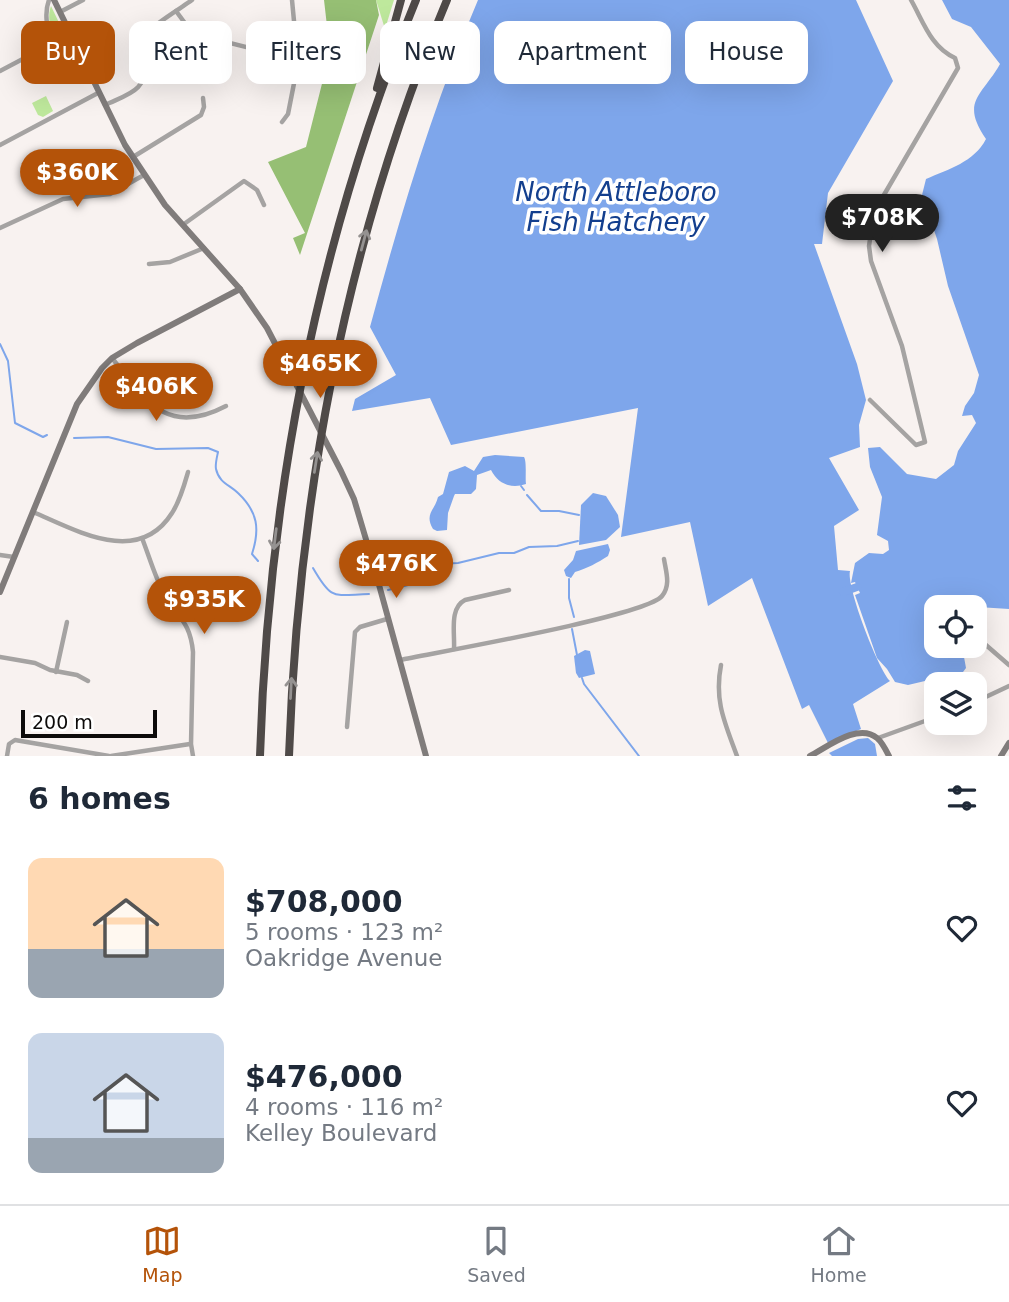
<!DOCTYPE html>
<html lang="en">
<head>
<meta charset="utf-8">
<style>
  :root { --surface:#fff; --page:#f2f2f3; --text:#1f2937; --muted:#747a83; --line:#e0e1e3; --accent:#b45309 }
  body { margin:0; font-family:"DejaVu Sans",sans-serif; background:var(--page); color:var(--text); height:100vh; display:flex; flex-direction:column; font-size:26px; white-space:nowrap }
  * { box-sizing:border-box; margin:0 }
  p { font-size:23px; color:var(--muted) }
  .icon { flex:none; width:38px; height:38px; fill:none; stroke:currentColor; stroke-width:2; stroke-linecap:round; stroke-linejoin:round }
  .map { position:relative; height:756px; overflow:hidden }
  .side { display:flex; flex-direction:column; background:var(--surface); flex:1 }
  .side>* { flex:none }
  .banner { position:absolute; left:21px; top:21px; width:968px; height:63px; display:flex; gap:14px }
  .buttons { position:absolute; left:924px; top:595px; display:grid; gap:14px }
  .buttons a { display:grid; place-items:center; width:63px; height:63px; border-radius:14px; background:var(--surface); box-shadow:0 7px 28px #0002; font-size:35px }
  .scale { position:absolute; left:21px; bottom:18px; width:136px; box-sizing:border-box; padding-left:7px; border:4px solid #0d0b0a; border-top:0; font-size:19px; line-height:24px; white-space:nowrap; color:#0d0b0a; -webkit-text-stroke:5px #fff; paint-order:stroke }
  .price { position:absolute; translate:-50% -60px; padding:0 16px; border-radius:24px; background:var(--accent); color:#fff; font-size:23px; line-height:46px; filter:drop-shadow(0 2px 4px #0008) }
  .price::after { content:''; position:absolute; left:50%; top:42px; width:21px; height:16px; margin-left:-10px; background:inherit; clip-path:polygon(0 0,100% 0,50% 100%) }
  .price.current { background:#222; color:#fff }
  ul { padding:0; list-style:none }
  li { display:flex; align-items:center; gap:21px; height:175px; padding:0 28px }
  li span { display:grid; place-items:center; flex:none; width:196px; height:140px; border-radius:14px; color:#555 }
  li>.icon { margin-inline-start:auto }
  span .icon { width:84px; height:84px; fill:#fffc; stroke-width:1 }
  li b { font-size:30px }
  h2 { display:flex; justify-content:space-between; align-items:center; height:84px; padding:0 28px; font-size:30px }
  .chip { padding:0 24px; border-radius:14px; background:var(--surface); box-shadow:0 7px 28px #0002; font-size:24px; line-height:63px }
  .chip.current { background:var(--accent); color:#fff }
  .tabs { display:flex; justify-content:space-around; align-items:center; height:98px; border-top:2px solid var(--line); background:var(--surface); font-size:19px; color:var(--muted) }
  .tabs a { display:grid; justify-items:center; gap:4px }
  .tabs .current { color:var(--accent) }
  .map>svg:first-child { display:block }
  .green { fill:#bee89c }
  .forest { fill:#96bf74 }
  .water { fill:#7ea6eb }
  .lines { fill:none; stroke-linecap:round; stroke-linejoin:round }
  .stream { stroke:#7ea6eb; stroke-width:2 }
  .river { stroke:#7ea6eb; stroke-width:8 }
  .street { stroke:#a5a3a2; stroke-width:4.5 }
  .secondary { stroke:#807c7b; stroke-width:6 }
  .highway { stroke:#4f4a48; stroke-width:8 }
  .oneway { stroke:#959291 }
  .labels { text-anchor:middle; stroke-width:7; stroke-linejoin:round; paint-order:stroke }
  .water-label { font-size:26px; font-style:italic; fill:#133f8e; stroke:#fff }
</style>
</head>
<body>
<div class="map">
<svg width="1009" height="756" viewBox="0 0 1009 756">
  <rect width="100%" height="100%" fill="#f8f2f0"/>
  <!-- green -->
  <g class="green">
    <path d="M376 0H394L385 29Z"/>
    <path d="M51 6 77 60C58 57 44 23 51 6Z"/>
    <path d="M46 96 53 111 43 117 38 115 32 103Z"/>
  </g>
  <!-- forest -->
  <path class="forest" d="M324 0H376L379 15 300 255 293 238 305 233 268 162 306 147 330 52Z"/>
  <!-- water -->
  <g class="water">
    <path d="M478 0H856L893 81 828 193 822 244H814L857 364 866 400 859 425 860 447 829 458 859 510 834 526 838 570 850 571C846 586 878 669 890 681L853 704 861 729 828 743 809 705 802 709 752 578 708 606 690 522 621 537 638 408 451 445 430 398 352 411 355 399 396 375 370 327C400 216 433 106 478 0Z"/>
    <path d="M942 0H1009V609L978 607H936V646H954L964 657 966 668 963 672 908 685 895 682 887 669 877 658 855 595 860 593 855 582 851 583 855 563 869 553 883 554 889 550 888 541 877 535 882 497 870 467 868 448 880 447 907 474 936 479 954 465 958 451 976 423 972 415 962 416 965 406 974 393 979 375 948 286 937 239 922 195 926 179C949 169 974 162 986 139 960 101 982 96 1000 64L971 27 952 19Z"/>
    <path d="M495 455 524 457C527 462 525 477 526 484 511 489 498 484 491 470L477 475 476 489 471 494H455L454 496 448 513 447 530 437 531 433 529C424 514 435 510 438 497L443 494 449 472 465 466 474 471 483 457Z"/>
    <path d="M593 493 606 496 618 515 620 527 606 540 579 545 581 505Z"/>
    <path d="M608 544 610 550 608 556C597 563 588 568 575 572L571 578 566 576 564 570 573 560 576 551Z"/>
    <path d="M585 650 590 651 595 674 579 678 576 673 574 656Z"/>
    <path d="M868 738 875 744 877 756H832L829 753 858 739Z"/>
  </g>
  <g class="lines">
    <!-- stream -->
    <g class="stream">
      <path d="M0 344 8 361 15 423 43 437 47 435"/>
      <path d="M74 438 108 437 156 449 208 448 218 452C217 457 215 464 216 469 219 483 230 485 238 493 258 512 260 529 252 554L258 561"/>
      <path d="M521 486 524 490"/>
      <path d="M527 495 541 511H559L579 515"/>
      <path d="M313 568C332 601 333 595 369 594"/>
      <path d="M569 579V598L574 617"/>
      <path d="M388 590 412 584 420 573 437 564 458 563 499 553H514L529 547 557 546 578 541"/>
      <path d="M572 629 577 655"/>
      <path d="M582 678 584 684 639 756"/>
    </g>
    <!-- river -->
    <path class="river" d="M843 592 857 587"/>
    <!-- street -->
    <g class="street">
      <path d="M49 0C40 23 55 66 85 64"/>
      <path d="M176 11 190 30 198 35 298 60"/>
      <path d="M60 12 83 0"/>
      <path d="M0 71 53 43"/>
      <path d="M105 105C128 94 149 91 144 60 142 53 140 45 144 38 151 25 180 9 192 0"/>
      <path d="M282 122 288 114 298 63 292 0"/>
      <path d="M0 145 98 93"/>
      <path d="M133 157 201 115 204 107 203 98"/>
      <path d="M184 224 244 181 257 190 264 205"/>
      <path d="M0 228 63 199 110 194 144 175"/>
      <path d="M149 264 170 262 204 248"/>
      <path d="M112 358C146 401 167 437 226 406"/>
      <path d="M870 400 916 445 925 442 902 346 871 261 869 246 874 212 958 68 955 58C931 47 924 23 911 0"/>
      <path d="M33 512C76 530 138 567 172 513 180 501 184 486 188 472"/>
      <path d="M142 538C149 556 155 577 164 594 177 618 190 620 193 652L191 744 193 756"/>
      <path d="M0 555 14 557"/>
      <path d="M979 639 1009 665"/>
      <path d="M454 649C455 633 449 608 465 600L509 590"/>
      <path d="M0 657 35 663 50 670 77 675 88 681"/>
      <path d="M400 660C438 652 646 616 662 596 671 585 666 572 664 559"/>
      <path d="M721 665C714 701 725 723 737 756"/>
      <path d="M56 672 67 622"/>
      <path d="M975 702 1009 686"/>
      <path d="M347 727 355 632 360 627 387 619"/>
      <path d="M878 738 936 717"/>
      <path d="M7 756 9 744 15 740 109 756"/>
      <path d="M111 756 190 744"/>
    </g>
    <!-- secondary -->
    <g class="secondary">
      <path d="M54 0 125 145 165 205 240 289 267 328 341 471 354 499 373 563 426 756"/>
      <path d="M0 592 77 404 102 368 112 358 137 343 240 289"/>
      <path d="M810 756C826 748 858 722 877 738 882 742 886 750 889 756"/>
      <path d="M1001 756 1009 743"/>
    </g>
    <!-- highway -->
    <g class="highway">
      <path d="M377 88 401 0"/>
      <path d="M260 756C268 496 317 241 416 0"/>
      <path d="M289 756C298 497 346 240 447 0"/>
    </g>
  </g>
  <!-- one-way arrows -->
  <defs><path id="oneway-shaft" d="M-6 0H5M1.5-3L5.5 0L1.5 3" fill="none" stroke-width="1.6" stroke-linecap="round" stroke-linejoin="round" transform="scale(1.75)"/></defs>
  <g class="oneway">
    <use href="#oneway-shaft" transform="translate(364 240) rotate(-75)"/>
    <use href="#oneway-shaft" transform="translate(316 462) rotate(-81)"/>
    <use href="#oneway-shaft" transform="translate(275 539) rotate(97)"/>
    <use href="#oneway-shaft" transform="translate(291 688) rotate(-87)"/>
  </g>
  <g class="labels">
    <!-- water labels -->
    <g class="water-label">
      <text x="616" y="201">North Attleboro<tspan x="616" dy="30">Fish Hatchery</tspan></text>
    </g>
  </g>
</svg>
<div class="buttons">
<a><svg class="icon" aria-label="locate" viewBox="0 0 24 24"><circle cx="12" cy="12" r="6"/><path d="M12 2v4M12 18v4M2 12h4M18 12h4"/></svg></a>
<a><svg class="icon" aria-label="layers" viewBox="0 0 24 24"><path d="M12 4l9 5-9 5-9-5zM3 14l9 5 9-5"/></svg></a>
</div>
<div class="scale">200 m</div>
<b class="price" style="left:77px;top:209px">$360K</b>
<b class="price current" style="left:882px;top:254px">$708K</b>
<b class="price" style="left:320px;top:400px">$465K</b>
<b class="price" style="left:156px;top:423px">$406K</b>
<b class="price" style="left:396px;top:600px">$476K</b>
<b class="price" style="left:204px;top:636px">$935K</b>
<div class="banner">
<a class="chip current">Buy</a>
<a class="chip">Rent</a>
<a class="chip">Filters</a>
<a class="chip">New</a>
<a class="chip">Apartment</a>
<a class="chip">House</a>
</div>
</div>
<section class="side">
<h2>6 homes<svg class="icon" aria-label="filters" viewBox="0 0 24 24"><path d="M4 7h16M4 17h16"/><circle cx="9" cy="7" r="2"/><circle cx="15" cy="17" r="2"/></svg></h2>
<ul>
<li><span style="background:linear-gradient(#ffd9b3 65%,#9aa5b1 0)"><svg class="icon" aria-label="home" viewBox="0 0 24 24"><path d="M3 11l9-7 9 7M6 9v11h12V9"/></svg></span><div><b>$708,000</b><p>5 rooms · 123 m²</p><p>Oakridge Avenue</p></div><svg class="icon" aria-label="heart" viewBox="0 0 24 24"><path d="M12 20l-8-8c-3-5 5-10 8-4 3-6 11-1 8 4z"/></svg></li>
<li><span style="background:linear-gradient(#c9d6e8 75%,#9aa5b1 0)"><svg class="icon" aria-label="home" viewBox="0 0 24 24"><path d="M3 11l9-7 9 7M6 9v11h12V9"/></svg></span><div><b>$476,000</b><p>4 rooms · 116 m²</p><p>Kelley Boulevard</p></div><svg class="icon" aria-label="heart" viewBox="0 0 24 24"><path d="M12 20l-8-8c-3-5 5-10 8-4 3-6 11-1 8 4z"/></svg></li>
</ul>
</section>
<nav class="tabs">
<a class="current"><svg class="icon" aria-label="map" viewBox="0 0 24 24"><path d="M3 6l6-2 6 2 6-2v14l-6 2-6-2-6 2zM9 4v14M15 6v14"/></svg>Map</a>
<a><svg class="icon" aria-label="saved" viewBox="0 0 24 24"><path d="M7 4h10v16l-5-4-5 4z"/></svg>Saved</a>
<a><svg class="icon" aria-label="home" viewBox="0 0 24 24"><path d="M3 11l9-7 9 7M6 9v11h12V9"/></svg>Home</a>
</nav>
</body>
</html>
